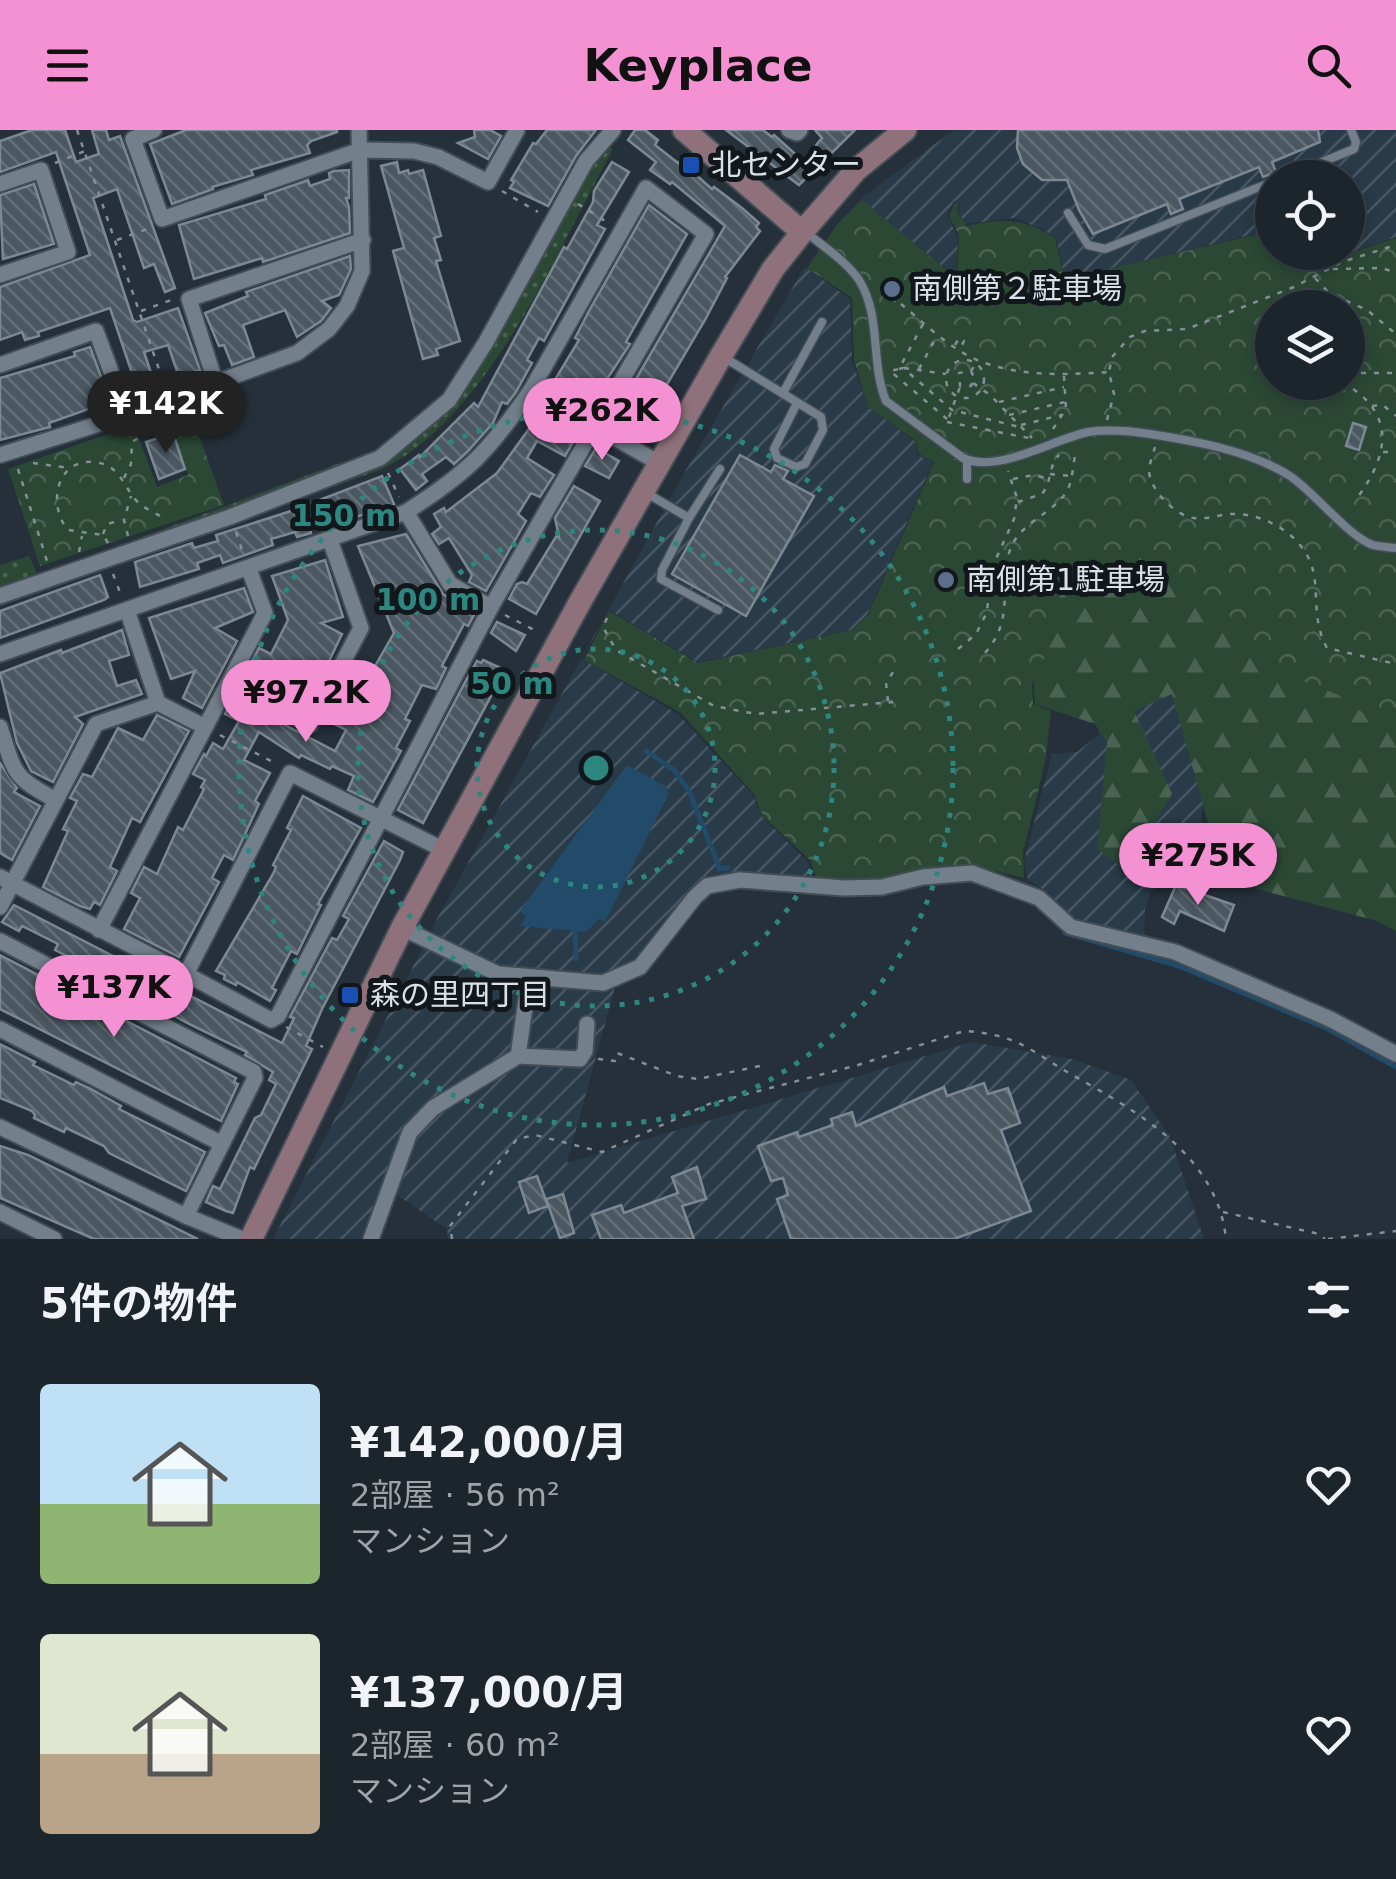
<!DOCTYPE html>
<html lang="ja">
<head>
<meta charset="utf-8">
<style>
  :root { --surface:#1c242c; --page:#252c34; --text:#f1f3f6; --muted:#a0a4a9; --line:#3a4148; --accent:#f491d3 }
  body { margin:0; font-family:"DejaVu Sans","Noto Sans JP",sans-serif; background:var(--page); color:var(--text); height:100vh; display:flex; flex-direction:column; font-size:38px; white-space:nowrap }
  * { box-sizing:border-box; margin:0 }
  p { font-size:32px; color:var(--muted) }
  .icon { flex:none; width:55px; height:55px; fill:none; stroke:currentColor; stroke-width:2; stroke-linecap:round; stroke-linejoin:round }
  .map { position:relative; height:1109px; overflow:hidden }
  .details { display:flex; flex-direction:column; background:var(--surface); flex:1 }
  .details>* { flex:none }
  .buttons { position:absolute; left:1255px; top:30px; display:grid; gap:20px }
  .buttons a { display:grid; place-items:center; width:110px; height:110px; border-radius:50%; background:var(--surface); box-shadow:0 5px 15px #0003,0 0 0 2px var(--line); font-size:50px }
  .price { position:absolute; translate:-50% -85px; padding:0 22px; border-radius:35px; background:var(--accent); color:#111; font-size:32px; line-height:65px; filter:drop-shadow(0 2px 5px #0008) }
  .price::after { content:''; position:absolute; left:50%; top:60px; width:30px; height:22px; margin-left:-15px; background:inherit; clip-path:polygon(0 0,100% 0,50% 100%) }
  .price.on { background:#222; color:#fff }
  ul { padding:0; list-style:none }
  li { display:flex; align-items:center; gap:30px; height:250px; padding:0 40px }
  li span { display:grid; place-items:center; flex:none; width:280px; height:200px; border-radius:10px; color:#555 }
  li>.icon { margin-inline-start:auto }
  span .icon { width:120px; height:120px; fill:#fffc; stroke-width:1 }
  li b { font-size:42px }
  h2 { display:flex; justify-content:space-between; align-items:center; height:120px; padding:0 40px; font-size:42px }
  header { display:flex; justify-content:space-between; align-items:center; height:130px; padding:0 40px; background:var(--accent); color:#111; font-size:45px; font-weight:600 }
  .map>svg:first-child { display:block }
  .industrial { fill:url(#industrial-furrows) }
  .grass { fill:url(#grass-dots) }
  .forest { fill:url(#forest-firs) }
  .park { fill:url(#park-crowns); fill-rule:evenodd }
  .water { fill:#224b6a }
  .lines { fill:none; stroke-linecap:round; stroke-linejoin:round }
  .stream { stroke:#224b6a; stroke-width:5 }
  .building { fill:url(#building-back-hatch); stroke:#7c8994; stroke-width:2.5 }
  .lane-casing { stroke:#424d55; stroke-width:11 }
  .street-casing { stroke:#424d55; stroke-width:19 }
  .secondary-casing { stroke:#424d55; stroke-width:26 }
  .path { stroke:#868f97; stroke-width:2.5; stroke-dasharray:5 8; stroke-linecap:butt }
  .lane { stroke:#73808c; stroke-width:8 }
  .street { stroke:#73808c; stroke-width:15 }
  .secondary { stroke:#8f717c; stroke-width:22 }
  .ring { fill:none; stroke:#2d8680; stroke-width:5; stroke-dasharray:5 10 }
  .transit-dot { fill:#1a4fb4; stroke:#12171c; stroke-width:4 }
  .service-dot { fill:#5c6f8a; stroke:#12171c; stroke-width:4 }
  .labels { text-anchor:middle; stroke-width:10; stroke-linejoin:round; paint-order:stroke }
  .poi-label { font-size:30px; fill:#dae2e8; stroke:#12171c; text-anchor:start }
  .centre { fill:#2d8680; stroke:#12171c; stroke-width:5 }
  .ring-label { font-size:30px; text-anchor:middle; font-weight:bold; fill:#2d8680; stroke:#12171c; stroke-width:10; stroke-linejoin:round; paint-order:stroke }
</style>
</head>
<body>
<header><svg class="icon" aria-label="menu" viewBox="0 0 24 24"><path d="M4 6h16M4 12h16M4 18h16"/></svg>Keyplace<svg class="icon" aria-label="search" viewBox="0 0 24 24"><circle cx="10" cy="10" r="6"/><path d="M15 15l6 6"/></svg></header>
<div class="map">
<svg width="1396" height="1109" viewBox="0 0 1396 1109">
  <defs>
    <pattern id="industrial-furrows" width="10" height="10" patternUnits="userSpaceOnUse" patternTransform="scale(2.5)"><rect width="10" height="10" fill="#293a48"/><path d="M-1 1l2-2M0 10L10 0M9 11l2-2" fill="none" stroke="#475662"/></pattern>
    <pattern id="grass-dots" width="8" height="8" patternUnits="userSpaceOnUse" patternTransform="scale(2.5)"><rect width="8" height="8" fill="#2b4835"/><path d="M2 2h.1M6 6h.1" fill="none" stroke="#496252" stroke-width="1.8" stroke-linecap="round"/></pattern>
    <pattern id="forest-firs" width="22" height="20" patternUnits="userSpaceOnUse" patternTransform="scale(2.5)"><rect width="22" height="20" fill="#2b4835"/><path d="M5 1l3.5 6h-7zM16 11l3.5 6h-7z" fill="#496252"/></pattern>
    <pattern id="park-crowns" width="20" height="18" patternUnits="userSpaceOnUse" patternTransform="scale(2.5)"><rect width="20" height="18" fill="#2b4835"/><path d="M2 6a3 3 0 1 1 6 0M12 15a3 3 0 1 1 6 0" fill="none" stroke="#496252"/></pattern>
    <pattern id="building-back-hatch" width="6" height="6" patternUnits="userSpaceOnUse" patternTransform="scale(2.5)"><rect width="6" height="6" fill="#4b5862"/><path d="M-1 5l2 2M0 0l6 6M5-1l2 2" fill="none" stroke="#647078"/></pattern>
  </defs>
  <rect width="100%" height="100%" fill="#25303a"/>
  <!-- industrial -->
  <g class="industrial">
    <path d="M954 0H1396V107L1296 141 1281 123 1348 122V48H1272V113L1263 102 1112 138 1069 167 1056 108 1042 99 1014 88 966 94 958 82 960 74 954 71 947 85 958 108 956 143H950L861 69 805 137 850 169 852 230 868 277 916 312 918 325 933 332 867 485 851 500 698 532 609 480 582 529 678 584 753 665 761 685 808 732 815 750 735 742 707 747 686 764 646 820 619 843 567 1033 972 912 1072 929 1131 950 1170 1007 1204 1109H448L447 1099 385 1057 363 1109H273L423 817 430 818 435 812 433 796 686 340 804 138 861 68Z"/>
    <path d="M1107 554 1207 559V645L1198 715 1185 738 1151 762 1145 778 1144 809 1083 797 1057 777 1049 763 1028 750 1024 731 1052 624 1077 622 1098 605 1105 589Z"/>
  </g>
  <!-- grass -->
  <path class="grass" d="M606 17 613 19C558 120 486 291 380 340L0 476V435L29 426 38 446 377 319 410 300 442 270 589 34Z"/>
  <!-- forest -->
  <path class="forest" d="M1082 367 1396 430V801L1377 791 1189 741 1214 714 1172 564 1134 581 1172 664 1125 740 1097 719 1107 613 1095 594 1035 574 1030 492Z"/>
  <!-- park -->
  <g class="park">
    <path d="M862 70 950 143 957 142 959 105 949 86 955 72 959 74 957 82 967 96C1001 88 1025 88 1055 108L1069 167 1112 138 1263 103 1272 113V122L1280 123 1296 141 1396 108V599L1373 592 1346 568 1279 542 1253 518 1218 470 1181 455 1146 423H1121L1064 448 1057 477 1056 503 1032 554 1033 574 1051 581 1045 633 1023 722 1024 748 984 738 922 743 882 751 817 749 810 730 762 685 754 664 680 582 584 530 609 481 698 533 852 500 868 485 934 332 919 324 916 311 868 277 854 230 852 168 807 138 839 92ZM1272 178H1348V252H1272Z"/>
    <path d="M189 278 224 375 40 436 8 339 134 295 157 357 188 345 167 284Z"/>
  </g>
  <!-- water -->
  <path class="water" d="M627 635 667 657 668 665 605 792 599 789 586 802 520 796 526 786 519 782Z"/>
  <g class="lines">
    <!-- stream -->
    <g class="stream">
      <path d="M646 621 674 640 689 661 720 739 728 738"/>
      <path d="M575 801 576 829"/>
      <path d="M1065 803 1179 836 1326 898 1396 937"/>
    </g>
  </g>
  <!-- building -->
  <g class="building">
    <path d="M32 0H65L76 32 99 24 92 0H106L109 10 120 6 175 158 165 162 154 134 144 138 117 59 93 68 133 190 137 192 178 178 200 240 179 247 168 215 144 222 156 257 139 264 110 178 38 202 39 206 25 210 22 202 0 210V157L90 125 56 22 0 42V11Z"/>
    <path d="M186 0H337V2L311 11 307 15 310 23 251 40 253 45 212 57 213 59 172 74 150 14Z"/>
    <path d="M474 0H490L501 6 488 29 458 13 475 7Z"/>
    <path d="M547 0H596L576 26 548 76 510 58 514 52 511 50 533 13 536 14Z"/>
    <path d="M635 0H645L658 10 655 15 678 33 680 31 712 59 714 57 742 78 759 93 756 97 760 101 725 147 727 148 705 190 639 302 615 285 725 96 672 52 670 54 650 40 656 32 628 10Z"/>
    <path d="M726 0H763L772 7 774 5 803 31 822 8 815 0H855L799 55Z"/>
    <path d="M1018 0H1318L1320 12 1272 32 1276 42 1263 47 1259 37 1179 69 1183 79 1171 84 1167 74 1093 104 1079 80 1067 50H1042L1023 34 1017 18Z"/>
    <path d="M397 32 399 43 408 40 409 44 423 40 441 106 434 108 441 130 436 131 460 211 436 219 438 225 423 229 393 121 404 118 381 36Z"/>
    <path d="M612 32 629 42 597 95 605 99 544 211 539 208 527 230 532 233 516 262 507 274 502 272 493 293 468 321 454 334 446 327 422 344 427 351 416 360 400 339 419 325 420 327 474 273 478 277 564 117 567 119 593 72 594 61Z"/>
    <path d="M349 40V68H346L349 77 350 103 263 132 262 128 194 149 179 95 266 69 265 65 303 52 308 50 310 56 330 49 329 43 334 41Z"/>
    <path d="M34 54 54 114 3 129 0 65Z"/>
    <path d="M649 75 687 104 626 212 630 214 596 266 573 253 565 266 550 258 579 210 575 208 589 181Z"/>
    <path d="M350 126 351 139 339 165 322 171 331 178 321 191 297 207 285 180 243 195 254 227 232 235 224 215 219 216 205 183 248 166 246 162Z"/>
    <path d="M90 217 111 274 92 281 91 278 49 293 50 297 0 310V248L75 226 74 222Z"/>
    <path d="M545 290 576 307 565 326 537 311 527 328 554 345 540 367 531 363 518 384 526 391 486 461 469 452 472 445 449 408 439 414 432 404 441 397 434 384 444 378 446 382 497 343 534 292 541 296Z"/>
    <path d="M1353 293 1366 297 1359 320 1346 316Z"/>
    <path d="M173 303 185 339 159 349 146 312Z"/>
    <path d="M596 318 619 331 609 348 585 336Z"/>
    <path d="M740 325 771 342 775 335 788 341 783 349 814 366 746 486 672 444Z"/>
    <path d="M382 346 394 374 336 394 332 382 309 390 311 403 297 407 295 402 271 409 273 415 223 433 220 425 197 433 199 439 140 457 135 432 192 413 194 418 218 411 216 405 288 382Z"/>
    <path d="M574 356 600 371 536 484 509 469 517 454 522 452 527 454 557 405 559 407 555 388Z"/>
    <path d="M406 404 443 464 475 483 468 496 464 494 442 536 446 538 436 559 422 555 405 589 410 591 396 618 401 621 373 672 348 660 354 646 332 636 330 639 301 625 299 628 259 602 244 630 270 643 255 671 259 674 233 730 224 725 212 748 219 752 179 827 124 799 140 768 131 763 144 737 157 744 178 697 183 700 204 659 201 657 205 650 193 644 204 624 206 626 213 613 223 619 239 591 225 584 233 568 335 621 346 600 330 592 341 571 352 576 372 535 375 536 394 503 358 416Z"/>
    <path d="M325 430 343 487 321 493 342 504 306 579 245 545 259 518 271 524 288 490 272 446Z"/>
    <path d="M100 445 108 467 104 470 0 508V481Z"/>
    <path d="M244 458 253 482 215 498 237 511 202 578 183 568 195 541 171 549 149 488Z"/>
    <path d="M497 492 525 505 516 521 491 503Z"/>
    <path d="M122 500 129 525 109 531 117 556 136 550 142 564 75 587 83 594 53 652 31 641 17 613 0 543 61 520 62 523Z"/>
    <path d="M483 530 505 540 423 693 398 680 464 554 477 531 481 533Z"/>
    <path d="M157 585 189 601 140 692 132 688 110 737 117 741 100 775 94 772 90 779 80 776 43 757 68 701 63 699 77 671 70 668 83 644 92 647 118 598 143 610Z"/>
    <path d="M0 633 17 658 14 662 40 676 12 730 0 723Z"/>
    <path d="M303 666 361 698 318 774 321 775 297 824 291 821 272 858 276 860 270 871 237 852 236 855 224 849 225 845 216 841 273 744 276 737 273 735 291 700 287 698Z"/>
    <path d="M384 711 403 722 400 730 322 879 306 916 312 919 254 1039 250 1037 233 1083 226 1081 206 1072 213 1056 220 1059 255 988 261 985 276 954 269 950 273 942 245 925 247 922 189 894 129 861 131 858 55 820 58 814 22 796 19 801 2 792 14 775 282 913 294 888 290 887 332 808 337 810 349 789 343 786Z"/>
    <path d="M1176 755 1234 775 1224 801 1180 781 1174 794 1162 787Z"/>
    <path d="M0 825 236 948 234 952 238 954 221 991 0 879Z"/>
    <path d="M0 914 35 932 33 935 74 955 76 952 91 959 121 976 119 979 205 1022 186 1061 109 1023 104 1016 66 998 64 1002 34 988 35 985 32 981 0 968Z"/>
    <path d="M984 953 988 964 1008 958 1020 993 1001 1000 1031 1081 954 1109H791L777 1069 788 1065 783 1048 771 1051 758 1016 797 1002 799 1007 833 995 831 989 852 982 856 996 944 957 947 966Z"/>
    <path d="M0 1016 28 1025 198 1109H94L0 1068Z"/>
    <path d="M697 1037 706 1069 682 1076 694 1109H601L592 1085 621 1075 624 1083 678 1063 672 1047Z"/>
    <path d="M537 1046 548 1076 529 1083 519 1052Z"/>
    <path d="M563 1064 574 1103 560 1108 546 1069Z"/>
  </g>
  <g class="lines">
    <defs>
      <g id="lane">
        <path d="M1283 48 1354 19 1356 12 1351 0"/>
        <path d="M1068 83 1088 115 1105 119 1272 52"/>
        <path d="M807 103C824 117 847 132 859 150 882 187 870 232 886 271L963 328C998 344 1051 310 1088 302 1108 299 1130 301 1150 304 1195 311 1251 321 1290 346 1314 362 1349 407 1373 415 1380 417 1389 417 1396 418"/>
        <path d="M725 228 821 287 823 300 805 334 796 337 777 328 774 319 797 273"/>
        <path d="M783 263 822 192"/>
        <path d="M967 330V349"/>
        <path d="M648 364 689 388 720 339"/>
        <path d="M689 388 662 440 661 449 718 480"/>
      </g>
      <g id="street">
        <path d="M154 0 133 9 162 89 360 20 414 21 438 27 488 52 517 0"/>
        <path d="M789 0 797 3 800 0"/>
        <path d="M0 54 41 40 68 122 0 145"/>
        <path d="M0 235 96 201 127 285"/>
        <path d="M215 251 189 169 363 110"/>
        <path d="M0 325 127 285 297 223 329 199 347 176 362 141 359 0"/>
        <path d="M406 382 450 454 491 477"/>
        <path d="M0 466 230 387 380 328 449 270 486 212 586 31 613 0"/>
        <path d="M127 480 158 573"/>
        <path d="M0 524 406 382C469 342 489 321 531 260L659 333"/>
        <path d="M230 553 310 595 361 498 330 410"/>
        <path d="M0 597C15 643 12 647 56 670"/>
        <path d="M0 747 186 844 290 643 444 720"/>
        <path d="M0 777 96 594 158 573 205 597"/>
        <path d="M402 798 498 844 603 853 640 837 695 767 707 756 740 750 844 758 882 757 923 747 972 743 1039 768 1071 797 1175 822 1330 889 1396 924"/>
        <path d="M99 800 265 483 249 439"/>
        <path d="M0 811 254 942 255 948 186 1086"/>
        <path d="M186 844 271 890 278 886 491 477 706 104 646 58 531 260"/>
        <path d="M0 899 222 1014"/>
        <path d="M518 926 580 929 585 921 587 894"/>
        <path d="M0 997 186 1086 242 1109"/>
        <path d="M0 1082 54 1109"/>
        <path d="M371 1109 410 1002 433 978 518 926 529 849"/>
      </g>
      <g id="secondary">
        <path d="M684 0 802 102"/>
        <path d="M251 1109 402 798 580 472 721 226 773 139 804 100 856 40 905 0"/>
      </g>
    </defs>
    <!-- lane casing -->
    <use href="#lane" class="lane-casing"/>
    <!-- street casing -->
    <use href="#street" class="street-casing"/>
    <!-- secondary casing -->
    <use href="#secondary" class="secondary-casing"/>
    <!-- path -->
    <g class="path">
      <path d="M77 0 164 254"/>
      <path d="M55 33 85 21"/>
      <path d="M502 61 538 82"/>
      <path d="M578 74 610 94"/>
      <path d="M117 110 147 99"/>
      <path d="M1333 139 1382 138 1396 143"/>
      <path d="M1315 148 1329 163 1367 180 1396 204"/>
      <path d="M901 174C924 193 949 218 977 230 1019 247 1065 245 1109 242"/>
      <path d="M141 181 171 170"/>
      <path d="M923 194 899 239 890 241 947 289"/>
      <path d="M955 215 959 208 964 211 960 219"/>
      <circle cx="965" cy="249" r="19"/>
      <path d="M904 238 946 244"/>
      <path d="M899 239 903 238 952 280 1019 297"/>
      <path d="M919 239 937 206"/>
      <path d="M971 241 974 248 971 256H960L959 243 971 241 975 235"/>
      <path d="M1348 243H1396"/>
      <path d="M1342 252C1396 282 1390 324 1357 368"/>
      <path d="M973 253 990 265 1032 308"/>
      <path d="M999 272 1064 257"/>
      <path d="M1372 276 1383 275 1396 286"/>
      <path d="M1009 285 1065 272"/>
      <path d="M949 287 960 257"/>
      <path d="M1107 290 1114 264 1109 242 1112 227 1130 207 1145 201 1187 199 1294 157 1342 132 1396 115"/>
      <path d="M947 292 1029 308"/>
      <path d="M1021 295 1062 285"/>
      <path d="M1053 299 1066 279 1064 246"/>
      <path d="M1155 317C1153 324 1150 332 1149 340 1149 359 1175 386 1194 388 1206 390 1220 384 1232 384 1259 383 1291 399 1305 422 1324 450 1308 484 1327 518L1396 534"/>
      <path d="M1383 322H1396"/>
      <path d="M33 333 70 338"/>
      <path d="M18 339 47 431"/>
      <path d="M388 343 399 367"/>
      <path d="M1050 344 1071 346"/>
      <path d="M124 348 131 334 132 312 140 307"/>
      <path d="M1013 349 1034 345 1048 349"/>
      <path d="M1018 372 1042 364C1052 351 1048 337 1059 325"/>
      <path d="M236 402 243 423"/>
      <path d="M103 404 107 394 122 390"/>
      <path d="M128 406 124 390 131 366"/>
      <path d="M108 413 103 405 68 400C47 375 56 328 95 332 118 335 122 352 134 368 140 376 151 381 160 386L161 394"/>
      <path d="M79 422 82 406"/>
      <path d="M113 444 121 465"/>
      <path d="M990 451 1007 455"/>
      <path d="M505 485 538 502"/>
      <path d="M607 488 603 497 616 520 714 576 756 584 893 572"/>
      <path d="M958 519 976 504 987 482 991 440 1014 389 1017 368 1008 341"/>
      <path d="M985 523C1016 488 998 454 1010 420 1020 391 1055 384 1068 359 1073 348 1073 333 1076 321"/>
      <path d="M888 571 886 553 897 536"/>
      <path d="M220 605 275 633"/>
      <path d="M286 897 323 917"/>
      <path d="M598 929 615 931 617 923 677 946 698 949 760 936"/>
      <path d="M1223 1082 1319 1104 1325 1109"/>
      <path d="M452 1109 450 1096 517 1009 535 1005 602 1022 709 974 858 935 964 901C981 902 1000 905 1016 912 1032 919 1047 930 1062 939 1109 966 1165 995 1198 1039 1214 1061 1223 1082 1226 1109"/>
      <path d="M1328 1109 1396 1101"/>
    </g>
    <!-- lane -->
    <use href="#lane" class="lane"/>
    <!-- street -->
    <use href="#street" class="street"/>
    <!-- secondary -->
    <use href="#secondary" class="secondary"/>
  </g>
  <!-- distance rings -->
  <g class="ring">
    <circle cx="596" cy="638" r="119"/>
    <circle cx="596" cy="638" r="238"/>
    <circle cx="596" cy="638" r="357"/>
  </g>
  <!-- markers -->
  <g class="transit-dot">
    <rect x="681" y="25" width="20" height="20" rx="5"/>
    <rect x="340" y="855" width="20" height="20" rx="5"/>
  </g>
  <g class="service-dot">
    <circle cx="892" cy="159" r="10"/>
    <circle cx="946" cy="450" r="10"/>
  </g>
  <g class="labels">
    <!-- poi labels -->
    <g class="poi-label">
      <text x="711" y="45">北センター</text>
      <text x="912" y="169">南側第２駐車場</text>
      <text x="966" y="460">南側第1駐車場</text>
      <text x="370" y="875">森の里四丁目</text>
    </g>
  </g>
  <circle cx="596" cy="638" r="15" class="centre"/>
  <g class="ring-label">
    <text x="344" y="396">150 m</text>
    <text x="428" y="480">100 m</text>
    <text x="512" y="564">50 m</text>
  </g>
</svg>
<div class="buttons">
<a><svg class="icon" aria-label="locate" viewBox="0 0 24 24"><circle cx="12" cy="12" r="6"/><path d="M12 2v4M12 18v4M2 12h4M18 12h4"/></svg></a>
<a><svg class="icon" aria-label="layers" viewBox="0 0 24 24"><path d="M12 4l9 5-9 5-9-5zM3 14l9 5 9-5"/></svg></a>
</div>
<b class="price on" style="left:166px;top:326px">¥142K</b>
<b class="price" style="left:602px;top:333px">¥262K</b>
<b class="price" style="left:306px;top:615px">¥97.2K</b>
<b class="price" style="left:1198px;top:778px">¥275K</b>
<b class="price" style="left:114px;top:910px">¥137K</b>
</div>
<section class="details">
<h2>5件の物件<svg class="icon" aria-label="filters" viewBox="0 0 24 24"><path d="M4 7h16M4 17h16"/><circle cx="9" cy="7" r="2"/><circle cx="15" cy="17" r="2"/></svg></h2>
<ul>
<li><span style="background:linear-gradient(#bfe0f5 60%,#8fb573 0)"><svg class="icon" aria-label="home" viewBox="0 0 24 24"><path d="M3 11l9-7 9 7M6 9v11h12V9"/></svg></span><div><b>¥142,000/月</b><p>2部屋 · 56 m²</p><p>マンション</p></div><svg class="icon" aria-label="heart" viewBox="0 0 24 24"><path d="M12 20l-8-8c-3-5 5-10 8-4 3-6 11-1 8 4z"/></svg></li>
<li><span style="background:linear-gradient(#dfe7d0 60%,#b9a48a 0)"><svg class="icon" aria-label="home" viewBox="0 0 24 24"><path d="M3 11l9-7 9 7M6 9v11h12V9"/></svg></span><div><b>¥137,000/月</b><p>2部屋 · 60 m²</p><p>マンション</p></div><svg class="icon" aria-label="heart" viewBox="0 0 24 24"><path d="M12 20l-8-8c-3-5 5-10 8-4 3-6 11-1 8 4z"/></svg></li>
</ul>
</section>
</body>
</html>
